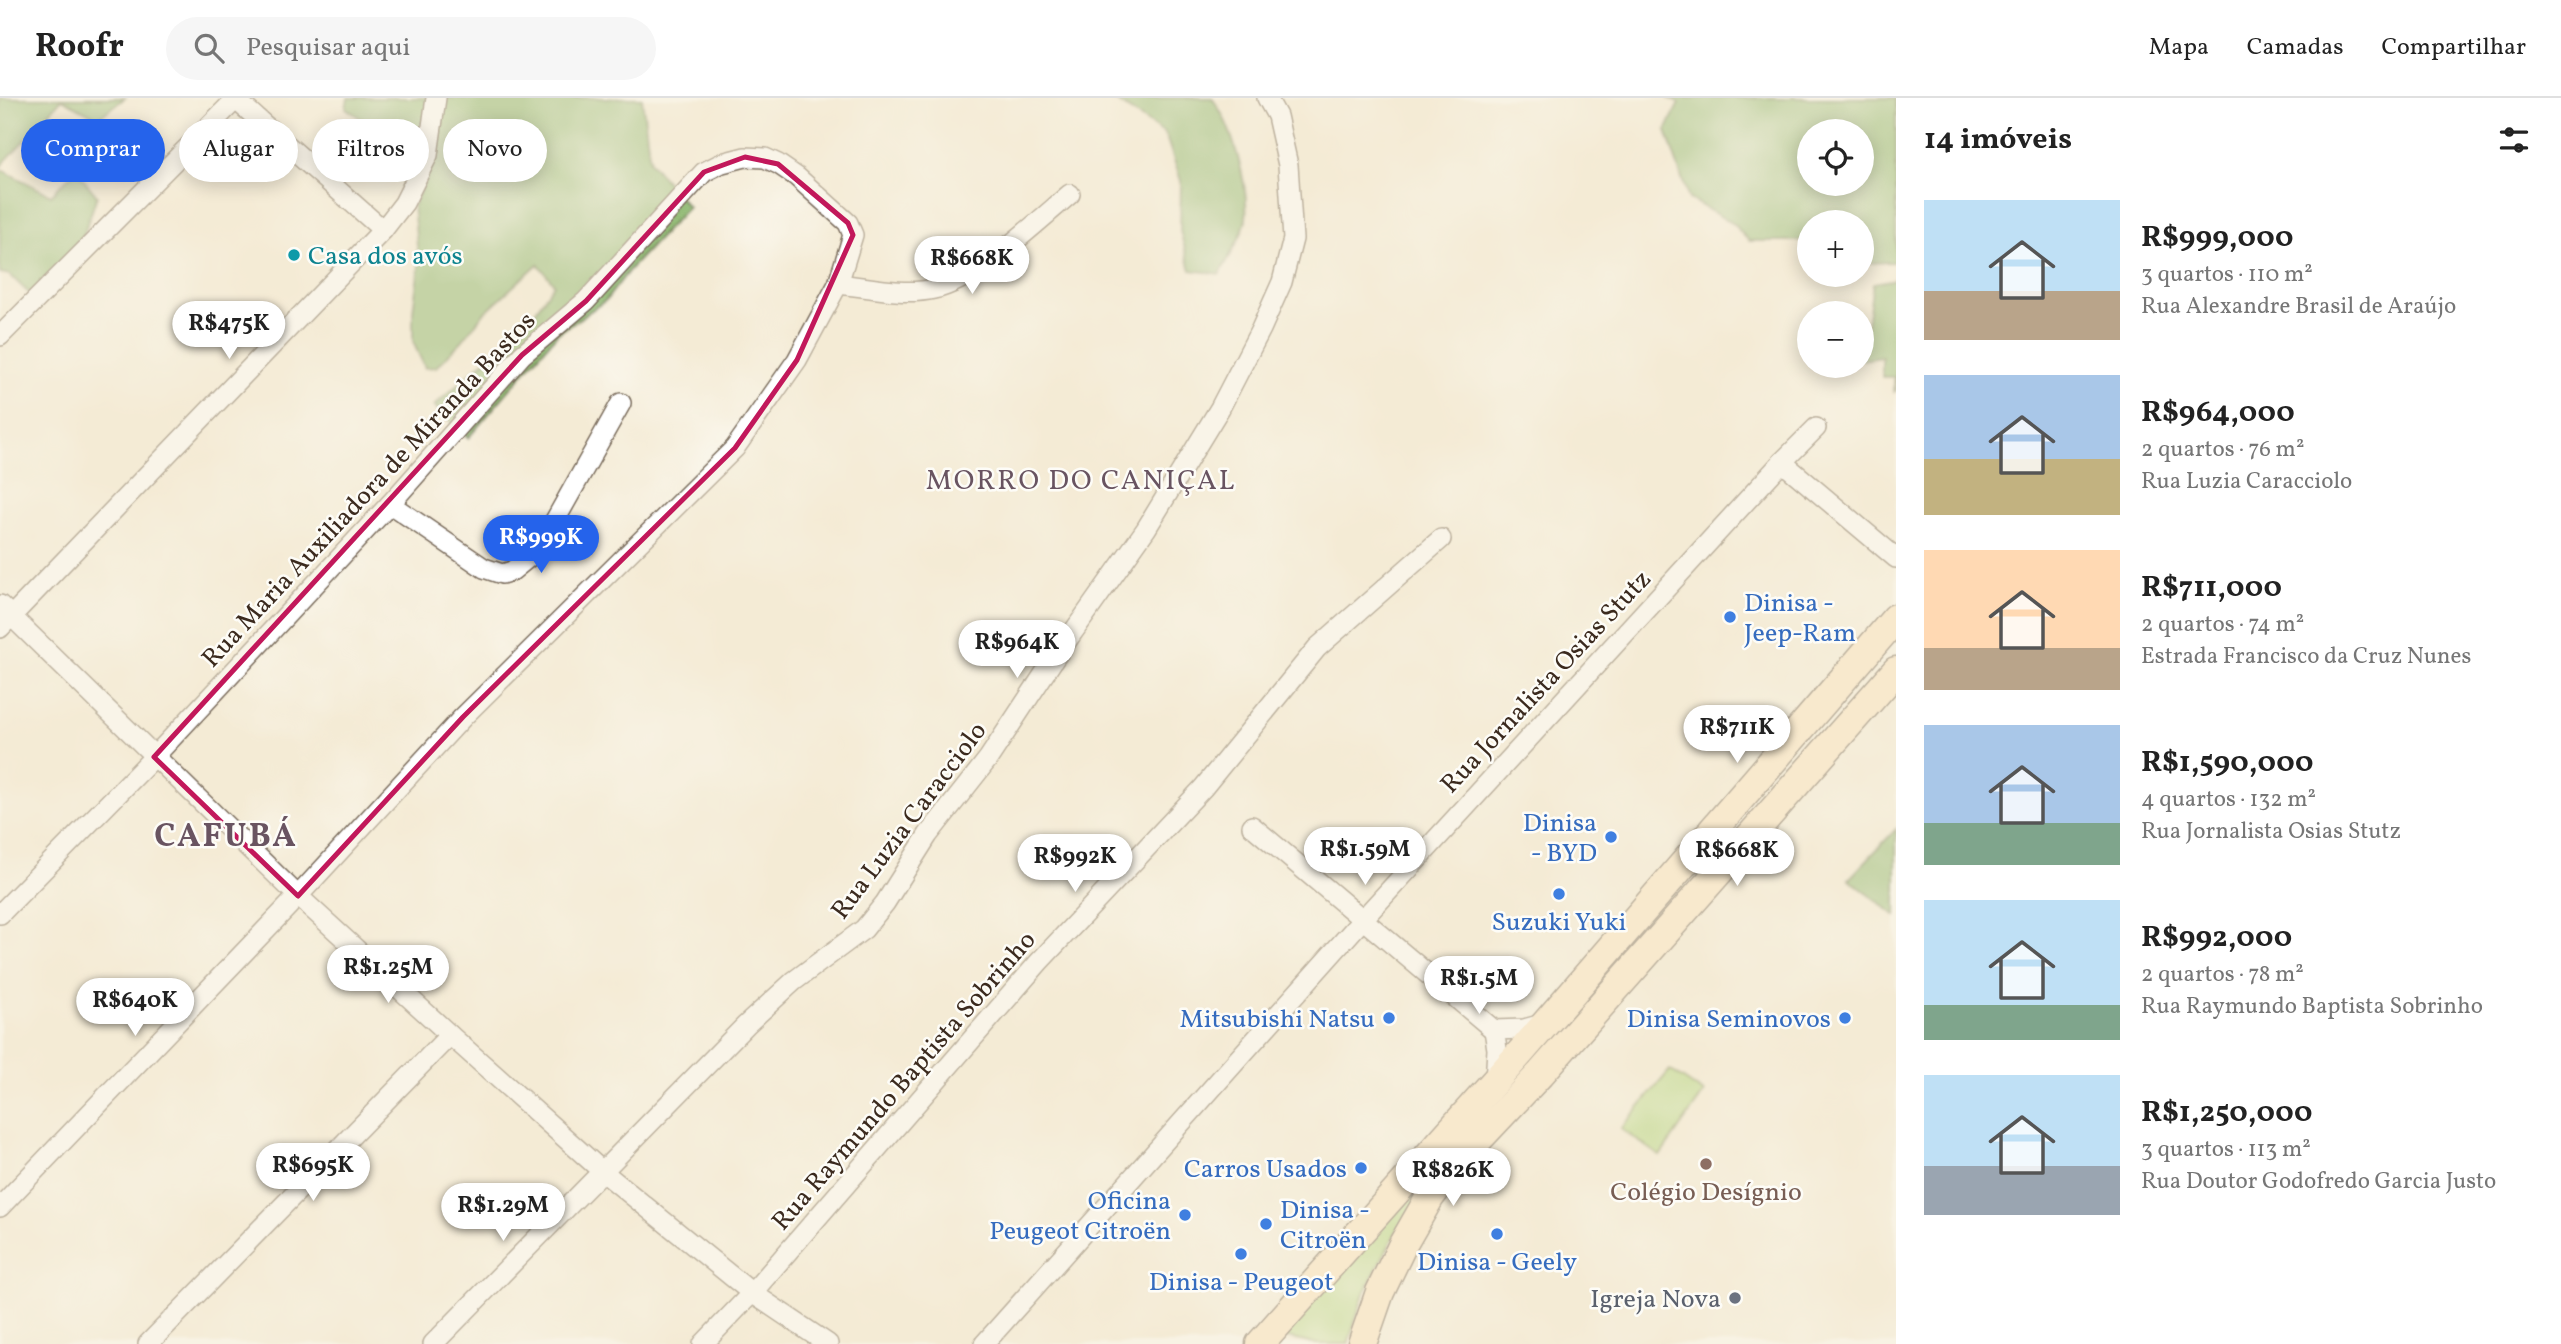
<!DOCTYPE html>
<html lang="pt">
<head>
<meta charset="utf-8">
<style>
  :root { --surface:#fff; --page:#f6f6f6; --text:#222; --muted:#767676; --line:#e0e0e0; --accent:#2563eb }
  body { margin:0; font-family:Vollkorn,serif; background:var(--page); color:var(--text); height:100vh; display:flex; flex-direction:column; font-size:26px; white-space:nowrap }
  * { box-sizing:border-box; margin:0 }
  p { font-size:23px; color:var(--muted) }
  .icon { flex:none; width:38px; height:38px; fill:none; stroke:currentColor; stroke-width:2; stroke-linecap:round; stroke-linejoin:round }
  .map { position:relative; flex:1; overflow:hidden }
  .details { display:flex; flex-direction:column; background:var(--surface); width:665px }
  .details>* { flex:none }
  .hud { position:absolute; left:21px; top:21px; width:665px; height:63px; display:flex; gap:14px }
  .tools { position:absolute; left:1797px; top:21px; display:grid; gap:14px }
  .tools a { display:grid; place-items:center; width:77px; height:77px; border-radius:50%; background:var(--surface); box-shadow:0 4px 18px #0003; font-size:35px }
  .price { position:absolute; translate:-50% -60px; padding:0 16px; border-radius:24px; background:#fff; color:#222; font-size:23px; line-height:46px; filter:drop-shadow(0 2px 4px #0008) }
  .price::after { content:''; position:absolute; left:50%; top:42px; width:21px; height:16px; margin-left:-10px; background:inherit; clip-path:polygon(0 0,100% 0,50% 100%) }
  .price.selected { background:var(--accent); color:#fff }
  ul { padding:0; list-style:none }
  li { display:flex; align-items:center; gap:21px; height:175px; padding:0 28px }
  li span { display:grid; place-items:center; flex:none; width:196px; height:140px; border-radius:0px; color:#555 }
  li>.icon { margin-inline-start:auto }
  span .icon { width:84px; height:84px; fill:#fffc; stroke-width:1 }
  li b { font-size:30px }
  h2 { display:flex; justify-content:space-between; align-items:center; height:84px; padding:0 28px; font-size:30px }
  .pill { padding:0 24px; border-radius:32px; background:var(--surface); box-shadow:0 4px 18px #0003; font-size:24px; line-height:63px }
  .pill.selected { background:var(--accent); color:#fff }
  header { display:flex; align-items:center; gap:42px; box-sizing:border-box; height:98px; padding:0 35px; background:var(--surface); border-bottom:2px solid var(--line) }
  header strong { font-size:33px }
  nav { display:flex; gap:38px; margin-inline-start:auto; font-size:24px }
  .search { width:490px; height:63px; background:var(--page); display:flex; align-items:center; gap:18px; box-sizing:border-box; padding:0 24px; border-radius:38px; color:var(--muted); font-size:26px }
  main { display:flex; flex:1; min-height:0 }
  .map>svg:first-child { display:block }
  .green { fill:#b1d67f; stroke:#76804e; stroke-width:2 }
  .forest { fill:#8cb76e; stroke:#647046; stroke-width:2; fill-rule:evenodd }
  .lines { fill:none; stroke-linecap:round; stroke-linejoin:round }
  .minor-casing { stroke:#7c6e5e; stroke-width:22 }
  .secondary-casing { stroke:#7c6e5e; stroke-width:31 }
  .minor { stroke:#fff; stroke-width:19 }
  .secondary { stroke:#fce6c4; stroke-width:28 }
  .marked { fill:none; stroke:#c2185b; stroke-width:5; stroke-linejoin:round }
  .culture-dot { fill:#0f9aa8; stroke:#fdfcf7; stroke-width:2.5 }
  .shop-dot { fill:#3f7fe0; stroke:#fdfcf7; stroke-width:2.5 }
  .education-dot { fill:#8d6e63; stroke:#fdfcf7; stroke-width:2.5 }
  .worship-dot { fill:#6b7280; stroke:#fdfcf7; stroke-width:2.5 }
  .labels { text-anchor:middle; stroke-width:5; stroke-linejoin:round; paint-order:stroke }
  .culture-label { font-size:26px; fill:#0d838f; stroke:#fdfcf7; text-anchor:start }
  .street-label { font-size:26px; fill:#3b2a1e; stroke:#fdfcf7 }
  .shop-label { font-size:26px; fill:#366cbe; stroke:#fdfcf7; text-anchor:end }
  .education-label { font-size:26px; fill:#785e54; stroke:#fdfcf7 }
  .worship-label { font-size:26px; fill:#5b616d; stroke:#fdfcf7; text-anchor:end }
  .neighbourhood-label { font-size:28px; letter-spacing:2px; fill:#695461; stroke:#fdfcf7 }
  .district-label { font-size:33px; font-weight:bold; letter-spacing:2px; fill:#695461; stroke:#fdfcf7 }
</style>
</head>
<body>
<header>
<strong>Roofr</strong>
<div class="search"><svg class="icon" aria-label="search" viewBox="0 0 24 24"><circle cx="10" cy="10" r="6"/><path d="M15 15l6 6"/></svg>Pesquisar aqui</div>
<nav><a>Mapa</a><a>Camadas</a><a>Compartilhar</a></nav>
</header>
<main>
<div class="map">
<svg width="1896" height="1246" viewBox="0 0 1896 1246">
  <rect width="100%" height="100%" fill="#fdfcf7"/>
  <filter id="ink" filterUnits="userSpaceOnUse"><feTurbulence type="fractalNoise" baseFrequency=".0143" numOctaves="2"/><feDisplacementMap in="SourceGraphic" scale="14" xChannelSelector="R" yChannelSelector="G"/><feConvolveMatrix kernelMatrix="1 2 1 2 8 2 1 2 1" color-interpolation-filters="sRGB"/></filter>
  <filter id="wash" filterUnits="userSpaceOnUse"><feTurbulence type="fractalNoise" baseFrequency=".00686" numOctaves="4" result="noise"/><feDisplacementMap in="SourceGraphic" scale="28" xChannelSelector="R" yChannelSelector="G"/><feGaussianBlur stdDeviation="1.57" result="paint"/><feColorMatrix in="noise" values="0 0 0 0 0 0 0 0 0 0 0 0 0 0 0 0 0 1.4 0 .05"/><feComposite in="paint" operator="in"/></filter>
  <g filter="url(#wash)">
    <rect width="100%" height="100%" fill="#f4ebd5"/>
    <!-- green -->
    <g class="green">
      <path d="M1670 972 1704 995 1660 1058 1621 1031Z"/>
      <path d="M1451 1048 1394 1138 1364 1195 1348 1246H1314L1278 1238Z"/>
    </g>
    <!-- forest -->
    <g class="forest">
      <path d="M0 0H125L98 20 62 1 0 69Z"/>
      <path d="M348 0H642L650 64 688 109 630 171 606 202 557 236 468 340 434 308 528 224 554 186 538 166 484 215 462 243 436 269 425 270 413 244V213L419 168 413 108 425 82 414 61 398 52 384 37 346 10Z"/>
      <path d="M1106 0H1212C1232 26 1249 88 1246 121 1244 136 1227 162 1220 176L1191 172 1180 133 1181 83 1165 36 1117 4Z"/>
      <path d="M1668 0H1896V164L1862 165V124H1810L1809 143H1749L1732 125 1689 101 1666 33 1679 5ZM1810 33H1862V86H1810Z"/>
      <path d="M0 71 51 97 76 72 97 98 79 151 35 201 10 177 0 175Z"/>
      <path d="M1896 181V293L1894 294V279H1882V259L1862 262V261L1873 185Z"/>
      <path d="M1896 731V818L1849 781Z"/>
    </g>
  </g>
  <g filter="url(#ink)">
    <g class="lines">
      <defs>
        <g id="minor">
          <path d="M234 0 383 132"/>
          <path d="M838 186C869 189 903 198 934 191 975 183 1037 124 1070 96"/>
          <path d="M0 238 237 0"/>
          <path d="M1816 330 1782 364 1896 460"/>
          <path d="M390 406 484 470 502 476 512 473 539 451 621 305"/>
          <path d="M0 507 298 798 450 937 602 1073 752 1195 828 1246"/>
          <path d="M0 530 383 132 404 105 428 57 436 0"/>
          <path d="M1252 728 1494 932"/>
          <path d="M0 816 154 659 390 406 522 257 586 203 704 74 722 65 745 59 765 60 778 66 797 79 848 125 853 137 838 186 797 262 735 350 463 619 298 798 0 1109"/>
          <path d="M1495 984 1497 951 1494 932 1524 931 1546 925"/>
          <path d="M148 1246 450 937"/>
          <path d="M433 1246 746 927 794 883 864 831 885 805 928 737 988 661 1054 561 1146 431 1220 310 1261 231 1282 184 1293 141 1288 67 1277 18 1267 0"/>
          <path d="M703 1246 752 1195 1039 864 1203 690 1317 550 1441 441"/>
          <path d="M984 1246 1363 821 1782 364"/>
        </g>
        <g id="secondary">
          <path d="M1260 1246 1521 954 1896 520"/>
          <path d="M1362 1246 1380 1194 1403 1146 1430 1099 1457 1064 1541 975 1896 573"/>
        </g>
      </defs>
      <!-- minor casing -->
      <use href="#minor" class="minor-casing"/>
      <!-- secondary casing -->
      <use href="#secondary" class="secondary-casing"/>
      <!-- minor -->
      <use href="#minor" class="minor"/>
      <!-- secondary -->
      <use href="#secondary" class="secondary"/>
    </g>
  </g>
  <!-- marked area -->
  <path d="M0 0H1896V1246H0ZM745 59 778 66 848 125 853 137 797 262 735 350 463 619 298 798 154 659 522 257 586 203 704 74Z" fill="#f4ebd5" fill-opacity=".55" fill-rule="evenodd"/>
  <path class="marked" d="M745 59 778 66 848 125 853 137 797 262 735 350 463 619 298 798 154 659 522 257 586 203 704 74Z"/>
  <!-- markers -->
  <circle class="culture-dot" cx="294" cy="157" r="7"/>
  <g class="shop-dot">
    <circle cx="1730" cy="519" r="7"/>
    <circle cx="1611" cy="739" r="7"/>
    <circle cx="1559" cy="796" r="7"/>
    <circle cx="1389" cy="920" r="7"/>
    <circle cx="1845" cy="920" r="7"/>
    <circle cx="1361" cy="1070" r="7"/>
    <circle cx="1185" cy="1117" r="7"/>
    <circle cx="1266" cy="1126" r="7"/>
    <circle cx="1497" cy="1136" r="7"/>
    <circle cx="1241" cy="1156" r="7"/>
  </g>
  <circle class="education-dot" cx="1706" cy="1066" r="7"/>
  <circle class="worship-dot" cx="1735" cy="1200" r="7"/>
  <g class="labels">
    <!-- culture labels -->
    <g class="culture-label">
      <text x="308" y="166">Casa dos avós</text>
    </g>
    <!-- street labels -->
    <g class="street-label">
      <text transform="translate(368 391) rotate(-47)" y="9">Rua Maria Auxiliadora de Miranda Bastos</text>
      <text transform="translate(1545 583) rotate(-47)" y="9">Rua Jornalista Osias Stutz</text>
      <text transform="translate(908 722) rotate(-53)" y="9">Rua Luzia Caracciolo</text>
      <text transform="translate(903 982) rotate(-49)" y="9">Rua Raymundo Baptista Sobrinho</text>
    </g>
    <!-- shop labels -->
    <g class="shop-label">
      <text x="1744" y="513" text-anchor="start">Dinisa -<tspan x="1744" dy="30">Jeep-Ram</tspan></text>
      <text x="1597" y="733">Dinisa<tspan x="1597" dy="30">- BYD</tspan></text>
      <text x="1559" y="832" text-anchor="middle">Suzuki Yuki</text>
      <text x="1375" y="929">Mitsubishi Natsu</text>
      <text x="1831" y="929">Dinisa Seminovos</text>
      <text x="1347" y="1079">Carros Usados</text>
      <text x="1171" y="1111">Oficina<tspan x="1171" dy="30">Peugeot Citroën</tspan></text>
      <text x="1280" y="1120" text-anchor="start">Dinisa -<tspan x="1280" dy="30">Citroën</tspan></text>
      <text x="1497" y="1172" text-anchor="middle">Dinisa - Geely</text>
      <text x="1241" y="1192" text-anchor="middle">Dinisa - Peugeot</text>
    </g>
    <!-- education labels -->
    <g class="education-label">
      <text x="1706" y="1102">Colégio Desígnio</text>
    </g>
    <!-- worship labels -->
    <g class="worship-label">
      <text x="1721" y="1209">Igreja Nova</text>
    </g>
    <!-- neighbourhood labels -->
    <g class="neighbourhood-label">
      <text x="1081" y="391">MORRO DO CANIÇAL</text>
    </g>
    <!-- district labels -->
    <g class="district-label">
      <text x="226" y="748">CAFUBÁ</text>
    </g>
  </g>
</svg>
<div class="tools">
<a><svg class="icon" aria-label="locate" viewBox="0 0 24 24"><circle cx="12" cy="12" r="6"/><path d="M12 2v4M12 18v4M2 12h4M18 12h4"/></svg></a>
<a>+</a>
<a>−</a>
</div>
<b class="price" style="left:972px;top:198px">R$668K</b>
<b class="price" style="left:229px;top:263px">R$475K</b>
<b class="price selected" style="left:541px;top:477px">R$999K</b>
<b class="price" style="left:1017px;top:582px">R$964K</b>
<b class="price" style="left:1737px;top:667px">R$711K</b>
<b class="price" style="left:1365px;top:789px">R$1.59M</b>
<b class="price" style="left:1737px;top:790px">R$668K</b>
<b class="price" style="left:1075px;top:796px">R$992K</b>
<b class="price" style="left:388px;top:907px">R$1.25M</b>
<b class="price" style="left:1479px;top:918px">R$1.5M</b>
<b class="price" style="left:135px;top:940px">R$640K</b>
<b class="price" style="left:313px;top:1105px">R$695K</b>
<b class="price" style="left:1453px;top:1110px">R$826K</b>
<b class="price" style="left:503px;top:1145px">R$1.29M</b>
<div class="hud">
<a class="pill selected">Comprar</a>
<a class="pill">Alugar</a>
<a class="pill">Filtros</a>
<a class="pill">Novo</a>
</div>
</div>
<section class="details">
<h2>14 imóveis<svg class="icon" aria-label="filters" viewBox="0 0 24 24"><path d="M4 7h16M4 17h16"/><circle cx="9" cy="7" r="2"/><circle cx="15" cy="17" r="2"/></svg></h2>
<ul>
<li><span style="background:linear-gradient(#bfe0f5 65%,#b9a48a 0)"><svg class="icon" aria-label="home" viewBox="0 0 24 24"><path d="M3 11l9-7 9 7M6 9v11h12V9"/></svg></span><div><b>R$999,000</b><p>3 quartos · 110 m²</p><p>Rua Alexandre Brasil de Araújo</p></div></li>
<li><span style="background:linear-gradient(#a9c7e8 60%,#c2b280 0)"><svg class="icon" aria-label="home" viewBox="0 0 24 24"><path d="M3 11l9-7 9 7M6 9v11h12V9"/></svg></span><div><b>R$964,000</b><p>2 quartos · 76 m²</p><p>Rua Luzia Caracciolo</p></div></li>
<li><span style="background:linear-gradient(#ffd9b3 70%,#b9a48a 0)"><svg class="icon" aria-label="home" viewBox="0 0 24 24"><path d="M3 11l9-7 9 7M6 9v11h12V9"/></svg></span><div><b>R$711,000</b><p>2 quartos · 74 m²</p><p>Estrada Francisco da Cruz Nunes</p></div></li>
<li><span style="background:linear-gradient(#a9c7e8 70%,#7fa58c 0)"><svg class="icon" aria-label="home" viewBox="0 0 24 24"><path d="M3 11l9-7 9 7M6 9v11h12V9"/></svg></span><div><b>R$1,590,000</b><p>4 quartos · 132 m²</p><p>Rua Jornalista Osias Stutz</p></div></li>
<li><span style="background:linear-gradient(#bfe0f5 75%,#7fa58c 0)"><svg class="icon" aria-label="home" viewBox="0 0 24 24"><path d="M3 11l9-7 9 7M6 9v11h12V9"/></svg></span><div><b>R$992,000</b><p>2 quartos · 78 m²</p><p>Rua Raymundo Baptista Sobrinho</p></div></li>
<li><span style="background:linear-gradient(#bfe0f5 65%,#9aa5b1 0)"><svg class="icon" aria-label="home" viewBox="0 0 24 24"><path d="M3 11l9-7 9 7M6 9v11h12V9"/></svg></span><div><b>R$1,250,000</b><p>3 quartos · 113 m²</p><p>Rua Doutor Godofredo Garcia Justo</p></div></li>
</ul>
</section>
</main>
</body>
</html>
